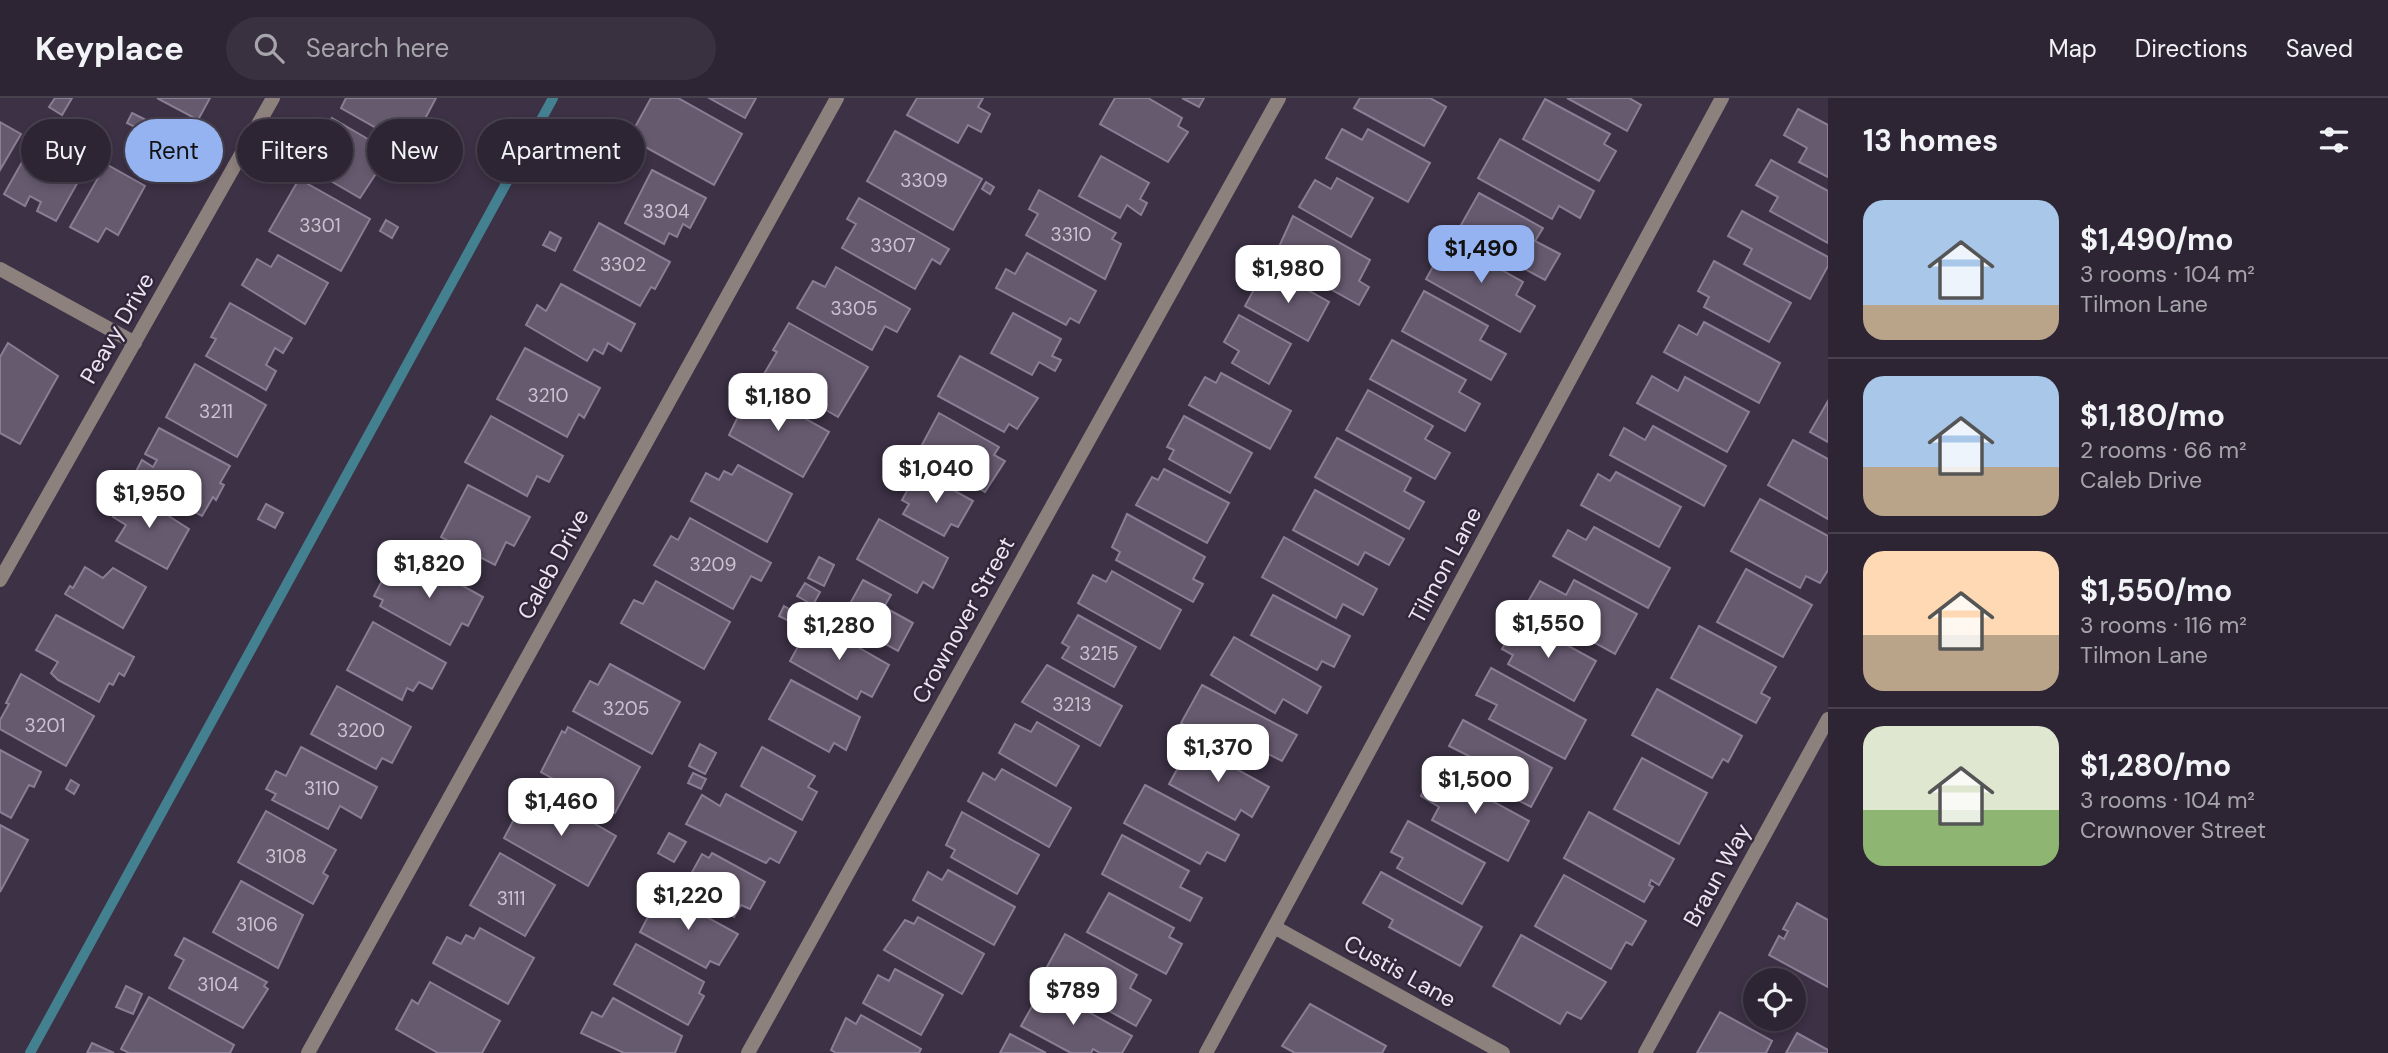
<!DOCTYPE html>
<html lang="en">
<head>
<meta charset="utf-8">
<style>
  :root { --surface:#2d2534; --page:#393140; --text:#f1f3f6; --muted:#a7a5ac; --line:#48424f; --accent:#95b2f1 }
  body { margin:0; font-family:"DM Sans",sans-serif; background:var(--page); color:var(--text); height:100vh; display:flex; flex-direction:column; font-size:26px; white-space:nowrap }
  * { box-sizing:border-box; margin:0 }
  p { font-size:23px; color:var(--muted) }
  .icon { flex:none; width:38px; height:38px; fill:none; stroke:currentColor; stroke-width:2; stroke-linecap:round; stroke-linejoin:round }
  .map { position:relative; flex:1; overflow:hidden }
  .sheet { display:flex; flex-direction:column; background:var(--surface); width:560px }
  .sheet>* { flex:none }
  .hud { position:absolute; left:21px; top:21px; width:665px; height:63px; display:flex; gap:14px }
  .buttons { position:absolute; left:1743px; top:870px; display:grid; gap:14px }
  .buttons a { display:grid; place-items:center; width:63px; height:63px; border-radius:50%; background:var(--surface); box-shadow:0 4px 10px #0003,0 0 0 2px var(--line); font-size:35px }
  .price { position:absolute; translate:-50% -60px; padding:0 16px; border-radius:14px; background:#fff; color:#222; font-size:23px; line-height:46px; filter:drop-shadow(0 2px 4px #0008) }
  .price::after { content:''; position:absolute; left:50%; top:42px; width:21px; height:16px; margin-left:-10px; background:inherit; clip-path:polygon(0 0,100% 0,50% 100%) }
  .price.on { background:var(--accent); color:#111 }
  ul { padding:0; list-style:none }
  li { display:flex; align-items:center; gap:21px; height:175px; padding:0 35px }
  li+li { border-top:2px solid var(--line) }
  li span { display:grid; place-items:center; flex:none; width:196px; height:140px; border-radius:21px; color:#555 }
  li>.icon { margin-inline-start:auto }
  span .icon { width:84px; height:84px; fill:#fffc; stroke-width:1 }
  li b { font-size:30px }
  h2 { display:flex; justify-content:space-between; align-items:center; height:84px; padding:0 35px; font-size:30px }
  .pill { padding:0 24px; border-radius:32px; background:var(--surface); box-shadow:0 4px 10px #0003,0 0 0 2px var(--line); font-size:24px; line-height:63px }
  .pill.on { background:var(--accent); color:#111 }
  header { display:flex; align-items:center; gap:42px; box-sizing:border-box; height:98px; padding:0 35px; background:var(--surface); border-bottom:2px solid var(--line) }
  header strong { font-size:33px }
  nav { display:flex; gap:38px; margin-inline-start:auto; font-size:24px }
  .search { width:490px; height:63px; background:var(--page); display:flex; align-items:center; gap:18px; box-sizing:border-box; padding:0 24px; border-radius:38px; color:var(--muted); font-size:26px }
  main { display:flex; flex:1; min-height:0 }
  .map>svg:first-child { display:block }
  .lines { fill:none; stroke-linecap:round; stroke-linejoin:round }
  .stream { stroke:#438090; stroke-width:10 }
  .building { fill:#665a6f; stroke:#8a7d94; stroke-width:2 }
  .minor { stroke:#8d817d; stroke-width:14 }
  .labels { text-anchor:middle; stroke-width:5; stroke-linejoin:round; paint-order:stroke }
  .number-label { font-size:19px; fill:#cac2d0 }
  .street-label { font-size:23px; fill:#ebe4f1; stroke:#32273a }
</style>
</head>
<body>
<header>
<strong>Keyplace</strong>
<div class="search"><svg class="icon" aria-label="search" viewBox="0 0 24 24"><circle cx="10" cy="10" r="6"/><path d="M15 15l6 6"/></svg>Search here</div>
<nav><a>Map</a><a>Directions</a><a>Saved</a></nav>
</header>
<main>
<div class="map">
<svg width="1828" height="955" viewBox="0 0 1828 955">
  <rect width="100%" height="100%" fill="#3c3145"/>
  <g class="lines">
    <!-- stream -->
    <path class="stream" d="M30 955 553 0"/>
  </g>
  <!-- building -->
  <g class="building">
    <path d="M55 0H72L62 17 49 9Z"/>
    <path d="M157 0H210L198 22Z"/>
    <path d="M346 0H436L410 49 341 10Z"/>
    <path d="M651 0H678L742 36 714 87 629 40Z"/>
    <path d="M709 0H756L745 20Z"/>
    <path d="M917 0H983L978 9 990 16 981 34 968 27 958 45 907 17Z"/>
    <path d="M1115 0H1148L1182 20 1178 28 1188 34 1168 64 1100 26Z"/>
    <path d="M1182 0H1204L1199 9Z"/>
    <path d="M1360 0H1430L1446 9 1424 48 1354 10Z"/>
    <path d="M1567 0H1629L1641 7 1627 33Z"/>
    <path d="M1545 1 1610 36 1604 46 1616 53 1599 83 1523 41Z"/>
    <path d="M1798 11 1828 27V79L1799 64 1807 50 1784 37Z"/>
    <path d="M132 15 146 22 141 32 127 25Z"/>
    <path d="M332 20 390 54 360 100 310 71 323 49 318 46Z"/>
    <path d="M148 23 162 31 156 40 143 33Z"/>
    <path d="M0 24 21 36 0 72Z"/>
    <path d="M44 25 73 41 80 29 102 41 56 123 37 113 41 104 30 98 25 108 4 96Z"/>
    <path d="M1342 31 1362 42 1368 31 1430 65 1408 104 1326 60Z"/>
    <path d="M895 33 982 81 953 132 867 83Z"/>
    <path d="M1500 41 1594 93 1580 120 1559 108 1552 121 1478 80Z"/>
    <path d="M1101 58 1149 85 1140 101 1147 105 1141 117 1127 107 1120 120 1079 98Z"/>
    <path d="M1771 62 1828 93V145L1770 113 1778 99 1756 87Z"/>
    <path d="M106 66 145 88 118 137 106 130 98 144 70 129Z"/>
    <path d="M652 72 706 100 690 130 683 126 677 139 669 135 664 146 625 125Z"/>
    <path d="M1337 80 1373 100 1351 139 1299 109 1315 82 1331 91Z"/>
    <path d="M299 81 370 121 341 173 269 133Z"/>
    <path d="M986 84 994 89 990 96 982 91Z"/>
    <path d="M1039 92 1116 135 1112 141 1121 146 1105 181 1026 137 1038 116 1029 111Z"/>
    <path d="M1479 95 1543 130 1535 143 1560 156 1545 182 1457 134Z"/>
    <path d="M859 100 949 151 940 166 932 161 915 191 842 150 856 126 847 121Z"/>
    <path d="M1742 113 1828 159V168L1810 201 1744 166 1752 151 1728 138Z"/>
    <path d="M1293 118 1370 162 1359 183 1369 189 1359 207 1282 164 1285 157 1277 153Z"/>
    <path d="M386 122 398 129 392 140 380 133Z"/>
    <path d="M599 125 670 164 655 191 651 189 640 208 574 172Z"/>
    <path d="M550 134 561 140 555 153 543 147Z"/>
    <path d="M1448 142 1523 184 1516 197 1535 208 1520 234 1426 181Z"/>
    <path d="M1027 155 1096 193 1079 225 1070 220 1066 227 996 190 1006 171 1015 176Z"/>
    <path d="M278 157 328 185 305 226 242 187 257 161 271 169Z"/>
    <path d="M1714 163 1791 205 1769 244 1704 209 1709 199 1698 193Z"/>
    <path d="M836 169 910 211 897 234 885 228 872 252 797 210 813 183 825 189Z"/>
    <path d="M1263 175 1273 181 1277 175 1329 204 1308 243 1245 208Z"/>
    <path d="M561 186 635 226 621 253 608 245 603 256 594 251 587 263 526 227 537 207 546 213Z"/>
    <path d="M1424 193 1488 228 1480 242 1506 256 1491 282 1402 233Z"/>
    <path d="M230 205 292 240 283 255 275 250 266 267 276 273 266 292 206 258 216 241 211 239Z"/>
    <path d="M1013 215 1061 241 1052 258 1061 262 1055 273 1039 264 1032 277 991 255Z"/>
    <path d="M1239 217 1291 246 1269 286 1232 265 1239 253 1224 244Z"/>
    <path d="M1704 224 1780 265 1759 305 1664 254 1679 227 1697 237Z"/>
    <path d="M789 225 868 269 838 319 764 276 777 254 773 252Z"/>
    <path d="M1392 242 1466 282 1459 294 1480 306 1465 333 1370 281Z"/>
    <path d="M8 245 58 278 20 346 0 335V259Z"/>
    <path d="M525 250 600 290 584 320 579 316 567 339 497 301Z"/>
    <path d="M960 258 1038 300 1017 331 1009 326 1004 334 938 298Z"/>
    <path d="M195 266 266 307 237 359 166 319Z"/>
    <path d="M1221 275 1291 313 1270 351 1189 307 1205 279 1216 285Z"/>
    <path d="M1652 278 1678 293 1685 279 1749 314 1727 354 1637 305Z"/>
    <path d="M1368 292 1433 328 1425 341 1450 355 1435 381 1346 332Z"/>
    <path d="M756 293 829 334 803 379 729 337 749 296 753 298Z"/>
    <path d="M1828 303V344L1810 334Z"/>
    <path d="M939 315 999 349 994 357 1005 363 985 394 917 356Z"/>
    <path d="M491 318 563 358 549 384 537 378 527 398 465 364Z"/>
    <path d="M1184 318 1252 355 1230 395 1169 361 1174 352 1167 349Z"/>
    <path d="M1653 328 1726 368 1704 408 1610 357 1624 330 1645 342Z"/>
    <path d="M159 330 230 368 220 385 224 387 216 402 213 399 202 418 132 381 142 362 153 369 157 362 145 356Z"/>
    <path d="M1337 340 1411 380 1404 393 1424 404 1409 431 1315 379Z"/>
    <path d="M1793 342 1828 361V421L1768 387Z"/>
    <path d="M738 367 792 396 767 444 691 403 706 375 719 382 724 373 732 377Z"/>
    <path d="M1164 371 1229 405 1207 445 1136 407 1152 379 1158 382Z"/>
    <path d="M1616 374 1681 409 1659 449 1581 407 1598 376 1610 383Z"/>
    <path d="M926 377 973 403 958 429 951 426 944 438 903 416 909 406 902 402 912 384 919 388Z"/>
    <path d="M468 387 530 419 514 448 506 444 495 467 441 439Z"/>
    <path d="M128 392 189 431 167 471 116 443 126 427 113 419Z"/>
    <path d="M1315 392 1404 441 1389 467 1365 454 1358 467 1293 432Z"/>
    <path d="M1760 401 1828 438V472L1820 485 1806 478 1800 490 1731 453Z"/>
    <path d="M266 406 283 415 275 430 258 421Z"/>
    <path d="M1127 416 1205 459 1193 481 1203 486 1193 504 1116 462 1120 454 1112 449Z"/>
    <path d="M690 420 771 465 761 483 751 478 733 511 654 467 671 438 678 442Z"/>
    <path d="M879 421 948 460 933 490 923 484 917 495 857 461Z"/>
    <path d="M1594 429 1670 470 1648 510 1553 458 1568 432 1586 442Z"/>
    <path d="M1284 439 1377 491 1363 517 1343 506 1336 520 1262 479Z"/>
    <path d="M408 458 483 499 468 528 462 525 450 547 380 508 383 502 374 498 384 479 394 484Z"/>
    <path d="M819 459 834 467 824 488 808 480Z"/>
    <path d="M85 469 103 480 113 470 146 489 123 530 65 496 70 488 73 490Z"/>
    <path d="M1746 471 1812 507 1783 559 1717 524Z"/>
    <path d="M1112 473 1181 512 1160 551 1078 505 1093 477 1106 484Z"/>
    <path d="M863 482 891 497 884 509 913 525 898 553 841 522Z"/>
    <path d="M1574 482 1637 516 1615 556 1526 507 1540 483 1566 497Z"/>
    <path d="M656 483 730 524 704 571 621 525 634 502 643 506Z"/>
    <path d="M805 485 820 494 813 507 797 498Z"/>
    <path d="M1273 497 1350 538 1334 569 1322 563 1317 572 1251 537Z"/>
    <path d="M784 508 798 516 793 525 779 518Z"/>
    <path d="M56 517 134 559 124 578 119 575 113 587 109 585 99 604 58 582 51 575 58 564 36 552Z"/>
    <path d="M1078 517 1136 549 1114 589 1062 560 1069 549 1062 545Z"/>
    <path d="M1519 521 1596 563 1574 603 1508 566 1513 557 1502 551Z"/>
    <path d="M812 523 889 567 872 599 861 593 857 601 790 563Z"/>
    <path d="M373 524 446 565 432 591 419 584 413 593 407 590 402 602 347 572Z"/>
    <path d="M1699 528 1776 569 1761 595 1770 600 1756 625 1671 580Z"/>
    <path d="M1234 539 1321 589 1307 615 1283 601 1275 615 1211 577Z"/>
    <path d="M610 566 680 604 652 656 573 613 590 583 598 587Z"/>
    <path d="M1047 567 1122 608 1100 648 1022 604Z"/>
    <path d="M1491 570 1586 622 1565 661 1489 621 1497 607 1476 597Z"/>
    <path d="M21 576 94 618 66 668 0 631V622L9 606 6 605Z"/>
    <path d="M791 582 860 619 846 652 834 645 829 654 769 621Z"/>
    <path d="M1202 587 1297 637 1282 663 1264 654 1257 666 1181 625Z"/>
    <path d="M337 588 411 629 392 665 382 660 376 671 311 636Z"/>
    <path d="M1657 591 1742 638 1728 664 1723 661 1712 680 1632 637Z"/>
    <path d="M1463 622 1552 670 1531 709 1466 674 1473 660 1449 648Z"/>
    <path d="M1037 624 1079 648 1056 688 999 655 1015 626 1031 634Z"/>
    <path d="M568 629 640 669 615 715 541 674 562 633 565 635Z"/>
    <path d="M700 646 716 655 705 676 689 668Z"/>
    <path d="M1191 646 1269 689 1252 719 1241 712 1235 722 1169 686Z"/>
    <path d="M301 649 377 689 361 720 340 708 328 731 272 702 276 696 266 691 276 673 286 678Z"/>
    <path d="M762 649 815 678 808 689 817 694 802 722 741 688Z"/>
    <path d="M0 652 41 674 34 689 29 687 11 720 0 714Z"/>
    <path d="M1642 660 1707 695 1679 746 1614 711Z"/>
    <path d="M1002 671 1071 710 1049 749 968 703 983 675 995 682Z"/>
    <path d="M1435 672 1529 723 1508 763 1432 722 1439 709 1421 698Z"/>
    <path d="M693 675 706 681 701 691 688 685Z"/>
    <path d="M71 682 79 687 74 696 66 691Z"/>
    <path d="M1145 687 1239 737 1225 763 1207 754 1200 766 1124 725Z"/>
    <path d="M540 694 616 738 588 788 504 740 519 712 526 716Z"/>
    <path d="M726 696 796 734 779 765 770 760 766 765 686 726 702 697 720 708Z"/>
    <path d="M266 713 336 752 323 775 328 778 313 806 238 764Z"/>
    <path d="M962 714 1039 757 1017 796 951 759 955 752 946 747Z"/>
    <path d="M1589 714 1674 761 1659 787 1651 782 1649 787 1653 789 1644 804 1564 760Z"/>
    <path d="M1408 723 1485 765 1462 806 1397 770 1403 760 1391 754Z"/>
    <path d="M0 727 28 742 0 794Z"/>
    <path d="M669 735 686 744 674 764 658 755Z"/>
    <path d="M1122 737 1189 773 1180 789 1202 800 1190 823 1102 776Z"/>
    <path d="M500 755 555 787 525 838 470 807Z"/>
    <path d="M712 755 765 784 750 811 741 807 734 819 690 795 699 780 691 776 702 756 709 760Z"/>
    <path d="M948 772 1015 809 994 847 913 802 928 774 942 782Z"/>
    <path d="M1381 774 1482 829 1460 868 1389 829 1393 822 1363 805Z"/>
    <path d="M1564 777 1646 823 1632 847 1626 844 1611 871 1535 828Z"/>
    <path d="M241 783 303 817 278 870 213 834Z"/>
    <path d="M661 794 738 836 719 867 710 863 706 870 640 834Z"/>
    <path d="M1109 795 1174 830 1169 839 1182 846 1166 876 1087 834Z"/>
    <path d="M1797 805 1828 822V889L1769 857 1779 838 1784 841 1788 833 1783 831Z"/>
    <path d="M918 819 984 856 962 896 884 852 905 822 914 826Z"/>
    <path d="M480 830 534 860 508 906 433 865 447 839 461 846 466 837 474 841Z"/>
    <path d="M1065 836 1137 877 1130 890 1151 902 1136 928 1043 876Z"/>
    <path d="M1521 837 1606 884 1581 921 1567 914 1560 926 1493 888Z"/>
    <path d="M184 840 267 884 264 888 268 891 243 930 169 890 184 862 175 857Z"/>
    <path d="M636 846 704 884 699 895 704 898 688 927 614 886Z"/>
    <path d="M895 871 943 897 921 937 863 905 878 877 889 883Z"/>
    <path d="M430 884 500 923 482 955H438L396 931 412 902 418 906Z"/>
    <path d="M126 888 142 896 133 916 116 909Z"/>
    <path d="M1043 889 1132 938 1122 955H1100L1093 951 1091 955H1071L1021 928Z"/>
    <path d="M149 899 234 947 230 955H129L121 951Z"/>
    <path d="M613 900 682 938 675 955H624L581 935 592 914 602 919Z"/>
    <path d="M1310 906 1386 948 1382 955H1295L1282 948Z"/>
    <path d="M1720 914 1772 943 1766 955H1697Z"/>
    <path d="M861 917 921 951 919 955H836L831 952 846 920 856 926Z"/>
    <path d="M1797 935 1828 952V955H1786Z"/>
    <path d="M1010 936 1046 955H1000Z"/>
    <path d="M92 945 114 955H87Z"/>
  </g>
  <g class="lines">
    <!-- minor -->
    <g class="minor">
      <path d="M0 171 135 245"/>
      <path d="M0 482 273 0"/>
      <path d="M1276 830 1503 955"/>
      <path d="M308 955 837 0"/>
      <path d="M748 955 1279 0"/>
      <path d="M1206 955 1722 0"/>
      <path d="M1645 955 1828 621"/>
    </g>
  </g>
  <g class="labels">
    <!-- number labels -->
    <g class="number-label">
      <text x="924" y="89">3309</text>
      <text x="666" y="120">3304</text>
      <text x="320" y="134">3301</text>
      <text x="1071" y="143">3310</text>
      <text x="893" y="154">3307</text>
      <text x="623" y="173">3302</text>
      <text x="854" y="217">3305</text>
      <text x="548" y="304">3210</text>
      <text x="216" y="320">3211</text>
      <text x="713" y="473">3209</text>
      <text x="1099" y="562">3215</text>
      <text x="1072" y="613">3213</text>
      <text x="626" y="617">3205</text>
      <text x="45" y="634">3201</text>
      <text x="361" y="639">3200</text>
      <text x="322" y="697">3110</text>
      <text x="286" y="765">3108</text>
      <text x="511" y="807">3111</text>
      <text x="257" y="833">3106</text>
      <text x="218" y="893">3104</text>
    </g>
    <!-- street labels -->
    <g class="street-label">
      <text transform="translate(117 230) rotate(-60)" y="8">Peavy Drive</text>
      <text transform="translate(553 466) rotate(-61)" y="8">Caleb Drive</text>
      <text transform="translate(1445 467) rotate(-62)" y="8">Tilmon Lane</text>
      <text transform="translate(963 522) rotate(-61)" y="8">Crownover Street</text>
      <text transform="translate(1717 777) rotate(-61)" y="8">Braun Way</text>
      <text transform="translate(1400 873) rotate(29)" y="8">Custis Lane</text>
    </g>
  </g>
</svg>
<div class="buttons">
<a><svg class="icon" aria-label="locate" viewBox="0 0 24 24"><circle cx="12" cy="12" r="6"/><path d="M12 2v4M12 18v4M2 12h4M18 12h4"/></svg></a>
</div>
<b class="price on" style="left:1481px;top:187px">$1,490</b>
<b class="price" style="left:1288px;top:207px">$1,980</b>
<b class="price" style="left:778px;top:335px">$1,180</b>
<b class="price" style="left:936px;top:407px">$1,040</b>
<b class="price" style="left:149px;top:432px">$1,950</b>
<b class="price" style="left:429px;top:502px">$1,820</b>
<b class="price" style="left:1548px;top:562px">$1,550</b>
<b class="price" style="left:839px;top:564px">$1,280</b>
<b class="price" style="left:1218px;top:686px">$1,370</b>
<b class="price" style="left:1475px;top:718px">$1,500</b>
<b class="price" style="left:561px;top:740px">$1,460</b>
<b class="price" style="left:688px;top:834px">$1,220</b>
<b class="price" style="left:1073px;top:929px">$789</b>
<div class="hud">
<a class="pill">Buy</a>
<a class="pill on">Rent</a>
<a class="pill">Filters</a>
<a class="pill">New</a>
<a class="pill">Apartment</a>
</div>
</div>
<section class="sheet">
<h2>13 homes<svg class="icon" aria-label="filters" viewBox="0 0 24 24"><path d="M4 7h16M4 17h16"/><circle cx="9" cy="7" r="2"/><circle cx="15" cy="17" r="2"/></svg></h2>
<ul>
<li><span style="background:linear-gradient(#a9c7e8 75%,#b9a48a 0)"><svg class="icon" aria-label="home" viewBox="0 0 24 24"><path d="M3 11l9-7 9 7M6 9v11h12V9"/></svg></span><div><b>$1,490/mo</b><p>3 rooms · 104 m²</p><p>Tilmon Lane</p></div></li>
<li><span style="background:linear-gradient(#a9c7e8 65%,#b9a48a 0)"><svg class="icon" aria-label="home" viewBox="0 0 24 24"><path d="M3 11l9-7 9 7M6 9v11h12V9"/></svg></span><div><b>$1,180/mo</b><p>2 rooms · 66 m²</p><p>Caleb Drive</p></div></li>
<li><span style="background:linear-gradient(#ffd9b3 60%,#b9a48a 0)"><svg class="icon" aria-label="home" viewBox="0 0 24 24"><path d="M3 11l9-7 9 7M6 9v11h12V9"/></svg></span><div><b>$1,550/mo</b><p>3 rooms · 116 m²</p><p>Tilmon Lane</p></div></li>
<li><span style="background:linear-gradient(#dfe7d0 60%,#8fb573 0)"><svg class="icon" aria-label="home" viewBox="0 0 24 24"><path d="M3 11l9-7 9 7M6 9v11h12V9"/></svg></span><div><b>$1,280/mo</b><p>3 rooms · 104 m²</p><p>Crownover Street</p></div></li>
</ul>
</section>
</main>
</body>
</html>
